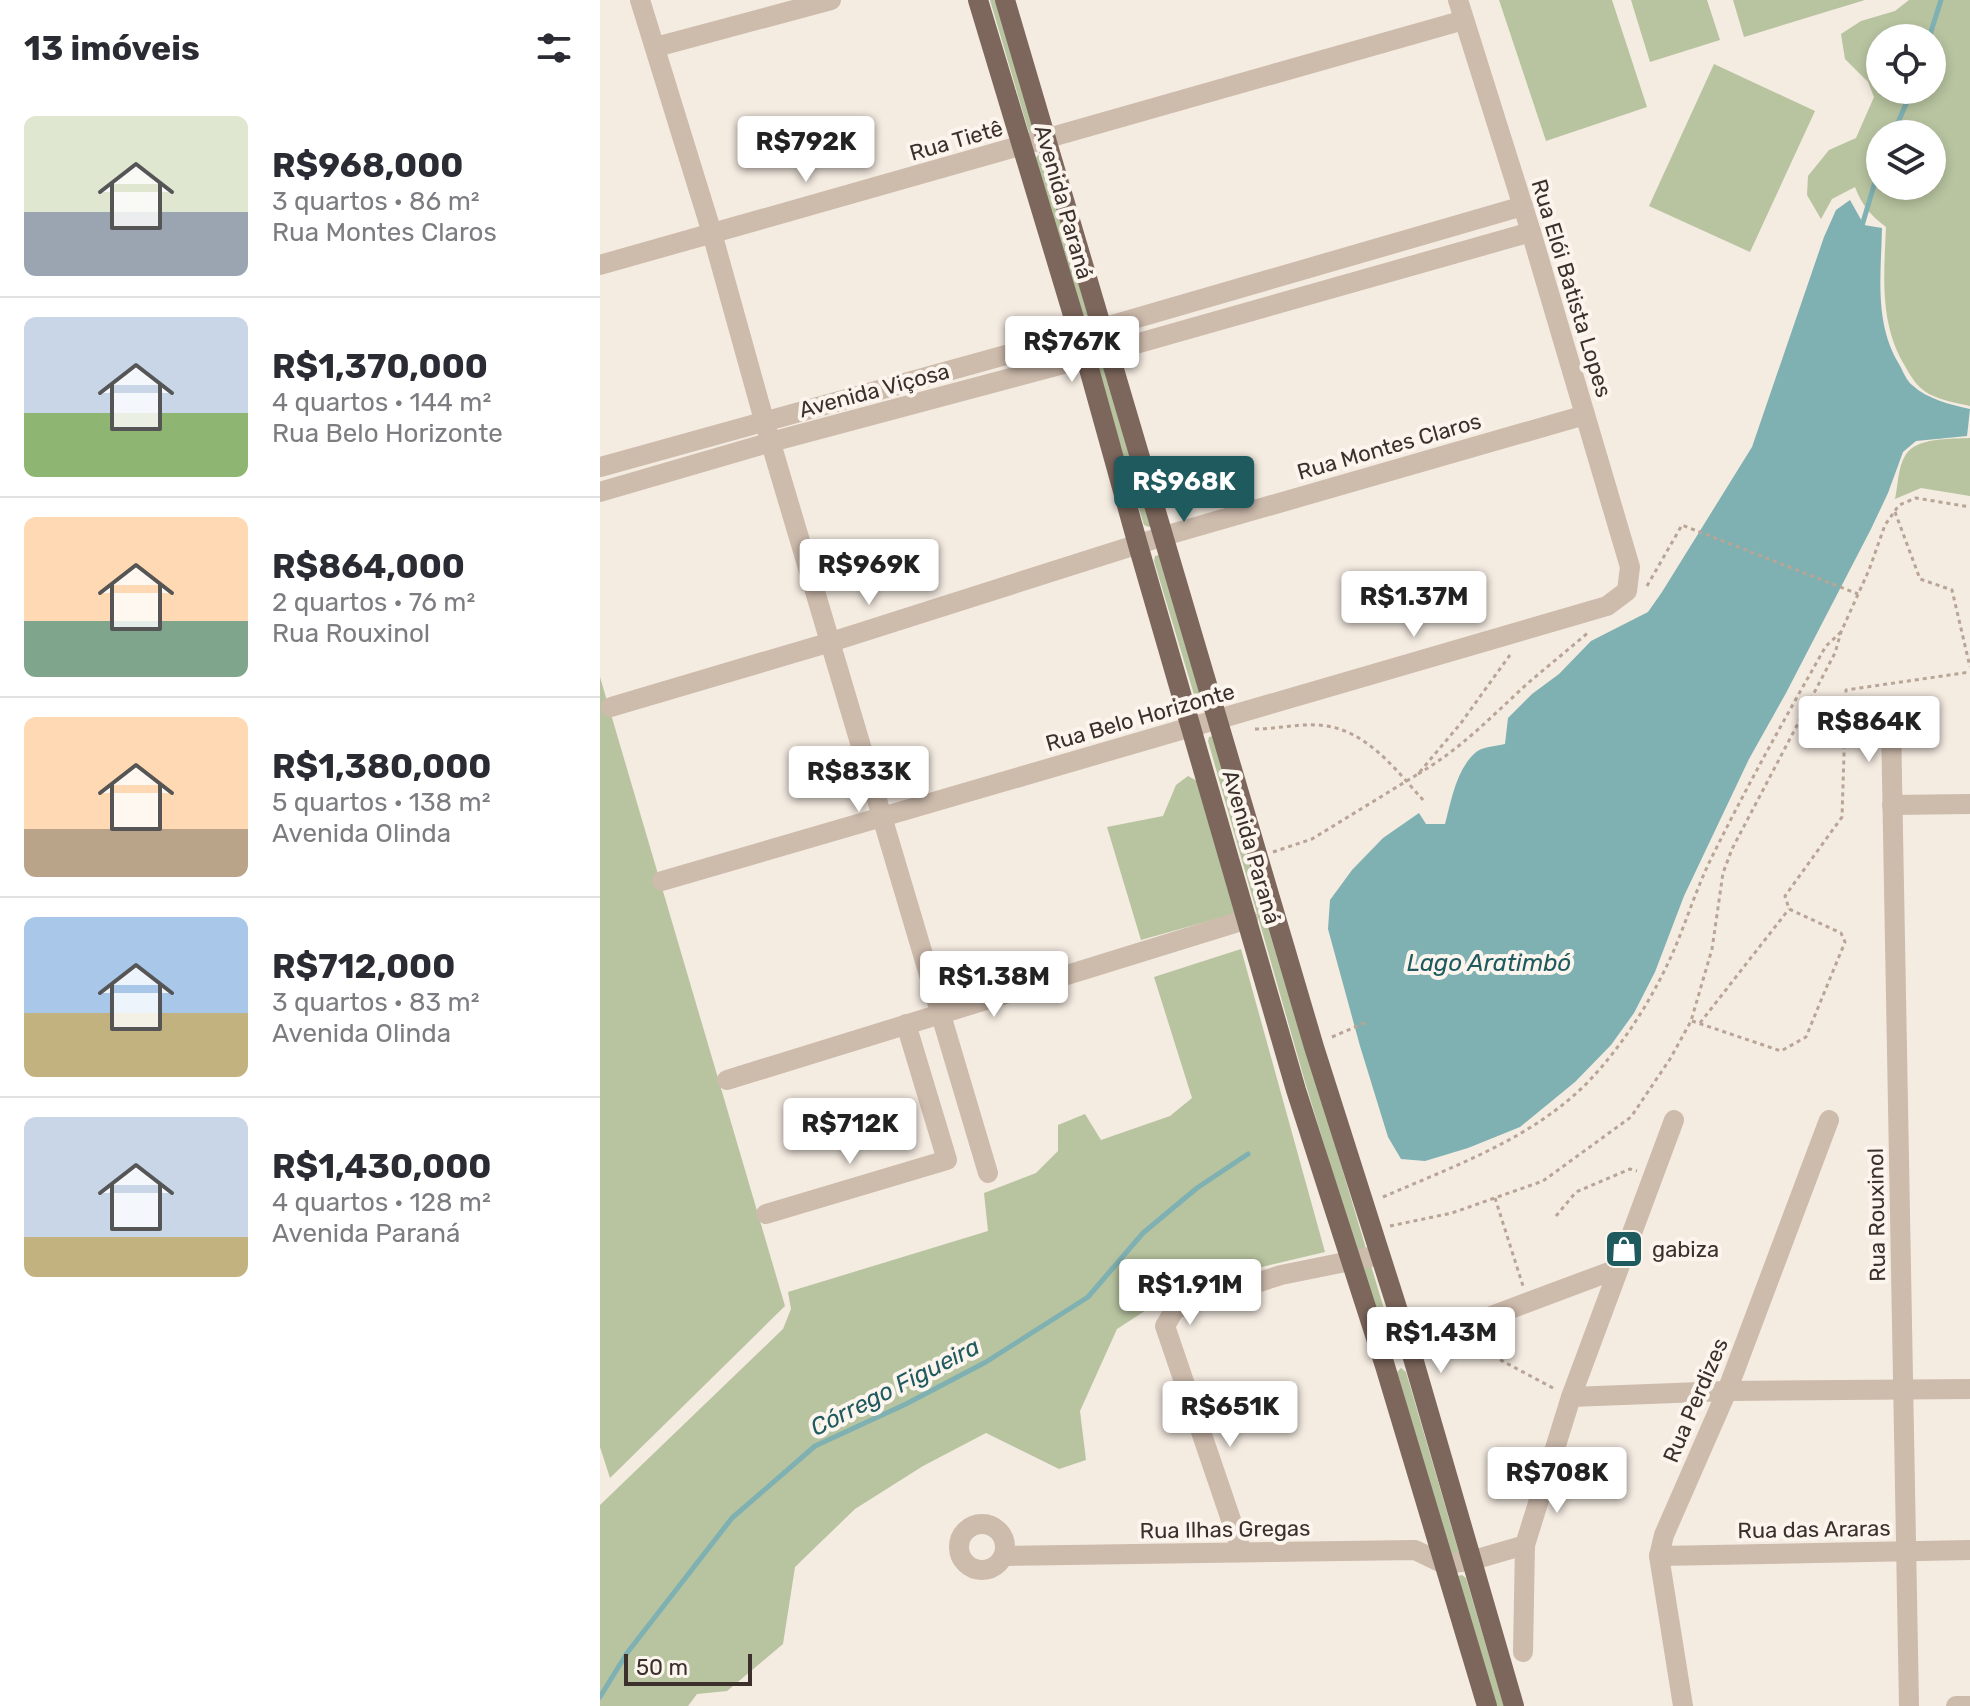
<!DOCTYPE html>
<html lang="pt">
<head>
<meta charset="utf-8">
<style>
  :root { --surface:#fff; --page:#f7f7f7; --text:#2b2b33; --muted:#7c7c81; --line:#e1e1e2; --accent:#1f5a5e }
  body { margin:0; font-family:Rubik,sans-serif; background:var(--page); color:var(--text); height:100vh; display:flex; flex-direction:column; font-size:30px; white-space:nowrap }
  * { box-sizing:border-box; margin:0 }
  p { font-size:26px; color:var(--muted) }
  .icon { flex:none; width:44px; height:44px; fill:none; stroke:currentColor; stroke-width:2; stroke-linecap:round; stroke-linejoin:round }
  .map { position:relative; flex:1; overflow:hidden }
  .side { display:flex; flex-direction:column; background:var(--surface); width:600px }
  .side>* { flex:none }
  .buttons { position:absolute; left:1266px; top:24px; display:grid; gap:16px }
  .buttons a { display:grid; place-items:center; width:80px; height:80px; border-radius:50%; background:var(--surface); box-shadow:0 4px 12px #0003; font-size:40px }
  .scale { position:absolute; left:24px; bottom:20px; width:128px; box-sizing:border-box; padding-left:8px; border:4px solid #3b302b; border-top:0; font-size:22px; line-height:28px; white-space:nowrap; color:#3b302b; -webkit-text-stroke:6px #fbf5ee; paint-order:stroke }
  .price { position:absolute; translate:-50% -68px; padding:0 18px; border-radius:8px; background:#fff; color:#222; font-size:26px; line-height:52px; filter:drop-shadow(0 2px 4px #0008) }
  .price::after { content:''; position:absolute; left:50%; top:48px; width:24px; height:18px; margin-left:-12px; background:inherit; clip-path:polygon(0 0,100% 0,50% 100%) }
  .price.selected { background:var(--accent); color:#fff }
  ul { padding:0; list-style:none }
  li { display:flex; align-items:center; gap:24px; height:200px; padding:0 24px }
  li+li { border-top:2px solid var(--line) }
  li span { display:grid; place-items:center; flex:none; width:224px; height:160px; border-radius:12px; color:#555 }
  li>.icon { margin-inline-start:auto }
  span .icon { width:96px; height:96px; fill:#fffc; stroke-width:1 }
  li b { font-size:34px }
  h2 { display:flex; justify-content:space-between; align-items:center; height:96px; padding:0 24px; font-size:34px }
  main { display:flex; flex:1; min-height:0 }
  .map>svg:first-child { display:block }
  .green { fill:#b8c4a0; fill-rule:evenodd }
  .water { fill:#7fb0b2 }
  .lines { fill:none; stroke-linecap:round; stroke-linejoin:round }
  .stream { stroke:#7fb0b2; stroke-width:5 }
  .path { stroke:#b9a596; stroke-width:3; stroke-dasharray:4 4; stroke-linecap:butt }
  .minor { stroke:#cdbbac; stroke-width:20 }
  .major { stroke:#7d675c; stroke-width:20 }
  .labels { text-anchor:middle; stroke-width:8; stroke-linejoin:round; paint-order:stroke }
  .street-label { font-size:22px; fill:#3b302b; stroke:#fbf5ee }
  .poi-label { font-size:22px; fill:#3b302b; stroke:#fbf5ee; text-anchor:start }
  .water-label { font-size:24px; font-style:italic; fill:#1f5a5e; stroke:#fbf5ee }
</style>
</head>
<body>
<main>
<section class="side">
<h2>13 imóveis<svg class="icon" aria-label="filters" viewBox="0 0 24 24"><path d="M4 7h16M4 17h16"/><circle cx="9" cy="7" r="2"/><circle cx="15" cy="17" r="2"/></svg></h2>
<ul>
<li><span style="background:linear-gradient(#dfe7d0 60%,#9aa5b1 0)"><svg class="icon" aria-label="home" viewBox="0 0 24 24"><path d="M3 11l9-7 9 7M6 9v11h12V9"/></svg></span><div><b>R$968,000</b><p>3 quartos · 86 m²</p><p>Rua Montes Claros</p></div></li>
<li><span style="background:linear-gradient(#c9d6e8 60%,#8fb573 0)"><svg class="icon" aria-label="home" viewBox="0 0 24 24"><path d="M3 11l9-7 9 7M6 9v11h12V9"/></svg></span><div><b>R$1,370,000</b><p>4 quartos · 144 m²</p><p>Rua Belo Horizonte</p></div></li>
<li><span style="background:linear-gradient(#ffd9b3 65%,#7fa58c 0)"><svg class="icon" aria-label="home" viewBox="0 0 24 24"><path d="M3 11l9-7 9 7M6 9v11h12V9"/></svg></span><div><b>R$864,000</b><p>2 quartos · 76 m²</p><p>Rua Rouxinol</p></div></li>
<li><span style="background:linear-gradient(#ffd9b3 70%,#b9a48a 0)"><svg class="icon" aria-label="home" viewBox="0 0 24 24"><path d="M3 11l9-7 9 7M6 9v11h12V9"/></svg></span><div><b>R$1,380,000</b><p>5 quartos · 138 m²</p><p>Avenida Olinda</p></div></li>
<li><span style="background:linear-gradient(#a9c7e8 60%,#c2b280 0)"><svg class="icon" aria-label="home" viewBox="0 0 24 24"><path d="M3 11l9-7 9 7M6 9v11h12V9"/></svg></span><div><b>R$712,000</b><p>3 quartos · 83 m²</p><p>Avenida Olinda</p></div></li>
<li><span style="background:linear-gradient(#c9d6e8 75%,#c2b280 0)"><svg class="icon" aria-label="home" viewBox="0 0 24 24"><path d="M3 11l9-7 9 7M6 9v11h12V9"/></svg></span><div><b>R$1,430,000</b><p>4 quartos · 128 m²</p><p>Avenida Paraná</p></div></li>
</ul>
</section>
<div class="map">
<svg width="1370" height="1706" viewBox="0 0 1370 1706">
  <rect width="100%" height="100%" fill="#f4ebe1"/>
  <!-- green -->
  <g class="green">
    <path d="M390 0H401L436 133H429Z"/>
    <path d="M899 0H1012L1047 107 946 141Z"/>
    <path d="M1031 0H1107L1120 40 1050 62Z"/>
    <path d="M1133 0H1265L1144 37Z"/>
    <path d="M1309 0H1370V406C1356 403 1341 400 1329 394 1317 387 1311 377 1305 366 1279 323 1284 275 1286 227 1270 215 1262 205 1255 187L1232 199 1221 219 1207 195 1208 176 1229 150 1256 138 1274 97 1268 82 1245 59 1241 34 1261 21 1295 11ZM1280 38H1332V90H1280ZM1280 134H1332V186H1280Z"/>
    <path d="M1114 64 1215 111 1150 252 1049 206Z"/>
    <path d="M441 153 490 316 482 315 435 158Z"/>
    <path d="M505 362 552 525 549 527 544 525 497 368 499 364Z"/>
    <path d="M1370 438V496L1321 488 1295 499C1298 486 1298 467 1305 456 1315 437 1352 439 1370 438Z"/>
    <path d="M559 555 606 709 602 711 598 708 554 561 555 556Z"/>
    <path d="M0 677 185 1306 10 1478 0 1447Z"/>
    <path d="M613 736 793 1339V1344L789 1346 785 1344 705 1082 608 741 609 737Z"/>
    <path d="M588 776 599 782 637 913 541 940 507 827 563 816 576 785Z"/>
    <path d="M641 949 725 1252 619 1277 565 1298 517 1329 480 1411 486 1460 459 1469 386 1433 323 1466 255 1509 195 1567 183 1644 127 1691 97 1694 88 1706H0V1505L183 1329 191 1309 188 1292 388 1231 384 1193 436 1173 458 1151V1125L485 1114 501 1140 570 1116 592 1098 554 977Z"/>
    <path d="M801 1368 806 1372 859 1553 851 1557 797 1372Z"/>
    <path d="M862 1575 866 1578 904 1706H895L858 1576Z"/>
  </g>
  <!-- water -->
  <path class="water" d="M1250 200 1264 225 1282 228C1281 274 1274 323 1299 364 1303 371 1306 380 1312 385 1329 400 1349 404 1370 409L1367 436 1316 441 1303 452 1288 493 1271 529 1186 693 1149 759 1084 896 1055 972 1034 1013 1011 1045 975 1082 920 1127 868 1148 825 1161 801 1159 788 1137 760 1046 728 929 730 900 752 870 783 838 819 813 826 824H845C851 802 856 770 875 753 881 747 896 746 905 744L908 718 932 694 959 674 991 641 1048 612 1062 592 1152 447 1224 237 1236 210Z"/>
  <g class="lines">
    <!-- stream -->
    <g class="stream">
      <path d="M1329 38 1341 0"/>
      <path d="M1293 134 1312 90"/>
      <path d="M1261 229 1280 165"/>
      <path d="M0 1697 27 1653 132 1518 215 1446 306 1404 386 1362 488 1297 543 1233 597 1188 648 1154"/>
    </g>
    <!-- path -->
    <g class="path">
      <path d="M1295 512 1320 579 1352 590 1370 667"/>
      <path d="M1047 586 1082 525 1258 594"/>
      <path d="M655 729C675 729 696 724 716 725 764 726 795 769 824 801"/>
      <path d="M818 774C861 749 892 716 928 683 948 666 969 649 990 631"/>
      <path d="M673 852 712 839 818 774 861 723 910 655"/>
      <path d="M1092 1021 1181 1051 1206 1037 1245 942 1241 933 1189 909 1185 896 1242 817 1246 690 1370 672"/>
      <path d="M1100 1023 1189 909"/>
      <path d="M732 1037 769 1021"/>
      <path d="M783 1197C854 1166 932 1139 988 1082 1024 1044 1053 998 1074 950 1086 922 1095 893 1108 865 1144 791 1185 718 1226 646L1241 632"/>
      <path d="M895 1198 923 1286"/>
      <path d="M956 1216 976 1192 1030 1169 1037 1171"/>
      <path d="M790 1226 852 1213 943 1181 1031 1117 1070 1059 1091 1021 1112 949 1123 873 1132 849 1235 653 1241 632 1269 570 1285 525 1299 505 1316 498 1370 507"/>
      <path d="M893 1356 953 1388"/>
      <path d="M831 1357 893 1356 901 1331"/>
    </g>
    <!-- minor -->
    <g class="minor">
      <path d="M40 0 112 233 164 420 388 1173"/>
      <path d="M56 47 231 0"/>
      <path d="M0 265 864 20"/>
      <path d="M0 467 478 335 923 206"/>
      <path d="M0 492 171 442 486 358 931 232"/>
      <path d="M11 707 231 642 564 536 985 415"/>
      <path d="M1291 723 1309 1706"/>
      <path d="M1292 805 1370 804"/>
      <path d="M62 881 1007 606 1027 591 1030 567 931 232 858 0"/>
      <path d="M127 1080 648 919"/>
      <path d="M166 1214 347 1160 306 1024"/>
      <path d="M843 1334 1017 1269"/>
      <path d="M971 1397 1127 1391 1370 1389"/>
      <circle cx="382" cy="1547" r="23"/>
      <path d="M642 1552 565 1326 575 1309 681 1275 780 1255"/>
      <path d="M404 1556 815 1550 844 1564 870 1561 925 1545 971 1397 1074 1120"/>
      <path d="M1059 1556 1370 1550"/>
      <path d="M923 1652 925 1545"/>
      <path d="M1083 1706 1059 1556 1064 1535 1127 1391 1229 1120"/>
      <path d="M1356 1706H1370"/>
    </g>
    <!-- major -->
    <g class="major">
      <path d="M378 0 486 358 538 545 696 1090 785 1366 887 1706"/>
      <path d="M405 0 714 1047 813 1358 914 1706"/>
    </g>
  </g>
  <!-- icons -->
  <defs>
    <symbol id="shop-square" viewBox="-11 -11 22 22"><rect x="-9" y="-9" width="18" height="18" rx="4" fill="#1f5a5e" stroke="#fbf5ee"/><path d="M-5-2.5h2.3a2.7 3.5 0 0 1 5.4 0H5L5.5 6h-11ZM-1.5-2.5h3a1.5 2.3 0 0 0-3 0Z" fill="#fff"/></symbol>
  </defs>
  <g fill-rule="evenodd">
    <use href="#shop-square" x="1002" y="1227" width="44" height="44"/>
  </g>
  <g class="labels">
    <!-- street labels -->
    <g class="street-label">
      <text transform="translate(356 140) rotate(-16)" y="8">Rua Tietê</text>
      <text transform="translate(464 202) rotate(74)" y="8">Avenida Paraná</text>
      <text transform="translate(972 288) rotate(73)" y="8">Rua Elói Batista Lopes</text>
      <text transform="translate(274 390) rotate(-15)" y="8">Avenida Viçosa</text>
      <text transform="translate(789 446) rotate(-16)" y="8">Rua Montes Claros</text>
      <text transform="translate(540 717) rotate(-16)" y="8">Rua Belo Horizonte</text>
      <text transform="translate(652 847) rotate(74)" y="8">Avenida Paraná</text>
      <text transform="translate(1276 1215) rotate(-91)" y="8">Rua Rouxinol</text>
      <text transform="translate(1095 1400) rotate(-67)" y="8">Rua Perdizes</text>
      <text transform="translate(625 1529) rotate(-1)" y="8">Rua Ilhas Gregas</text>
      <text transform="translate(1214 1529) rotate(-1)" y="8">Rua das Araras</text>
    </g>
    <!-- poi labels -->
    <g class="poi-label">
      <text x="1052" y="1257">gabiza</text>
    </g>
    <!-- water labels -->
    <g class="water-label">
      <text x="889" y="971">Lago Aratimbó</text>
      <text transform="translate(295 1387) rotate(-27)" y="8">Córrego Figueira</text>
    </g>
  </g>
</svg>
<div class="buttons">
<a><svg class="icon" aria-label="locate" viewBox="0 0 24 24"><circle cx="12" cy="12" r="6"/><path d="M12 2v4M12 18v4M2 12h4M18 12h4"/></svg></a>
<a><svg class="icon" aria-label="layers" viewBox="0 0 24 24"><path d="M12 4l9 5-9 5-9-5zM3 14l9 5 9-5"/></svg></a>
</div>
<div class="scale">50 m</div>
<b class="price" style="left:206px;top:184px">R$792K</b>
<b class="price" style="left:472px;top:384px">R$767K</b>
<b class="price selected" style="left:584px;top:524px">R$968K</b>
<b class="price" style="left:269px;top:607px">R$969K</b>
<b class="price" style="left:814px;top:639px">R$1.37M</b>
<b class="price" style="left:1269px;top:764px">R$864K</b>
<b class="price" style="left:259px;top:814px">R$833K</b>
<b class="price" style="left:394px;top:1019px">R$1.38M</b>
<b class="price" style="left:250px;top:1166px">R$712K</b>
<b class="price" style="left:590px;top:1327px">R$1.91M</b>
<b class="price" style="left:841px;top:1375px">R$1.43M</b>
<b class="price" style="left:630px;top:1449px">R$651K</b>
<b class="price" style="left:957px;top:1515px">R$708K</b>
</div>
</main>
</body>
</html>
